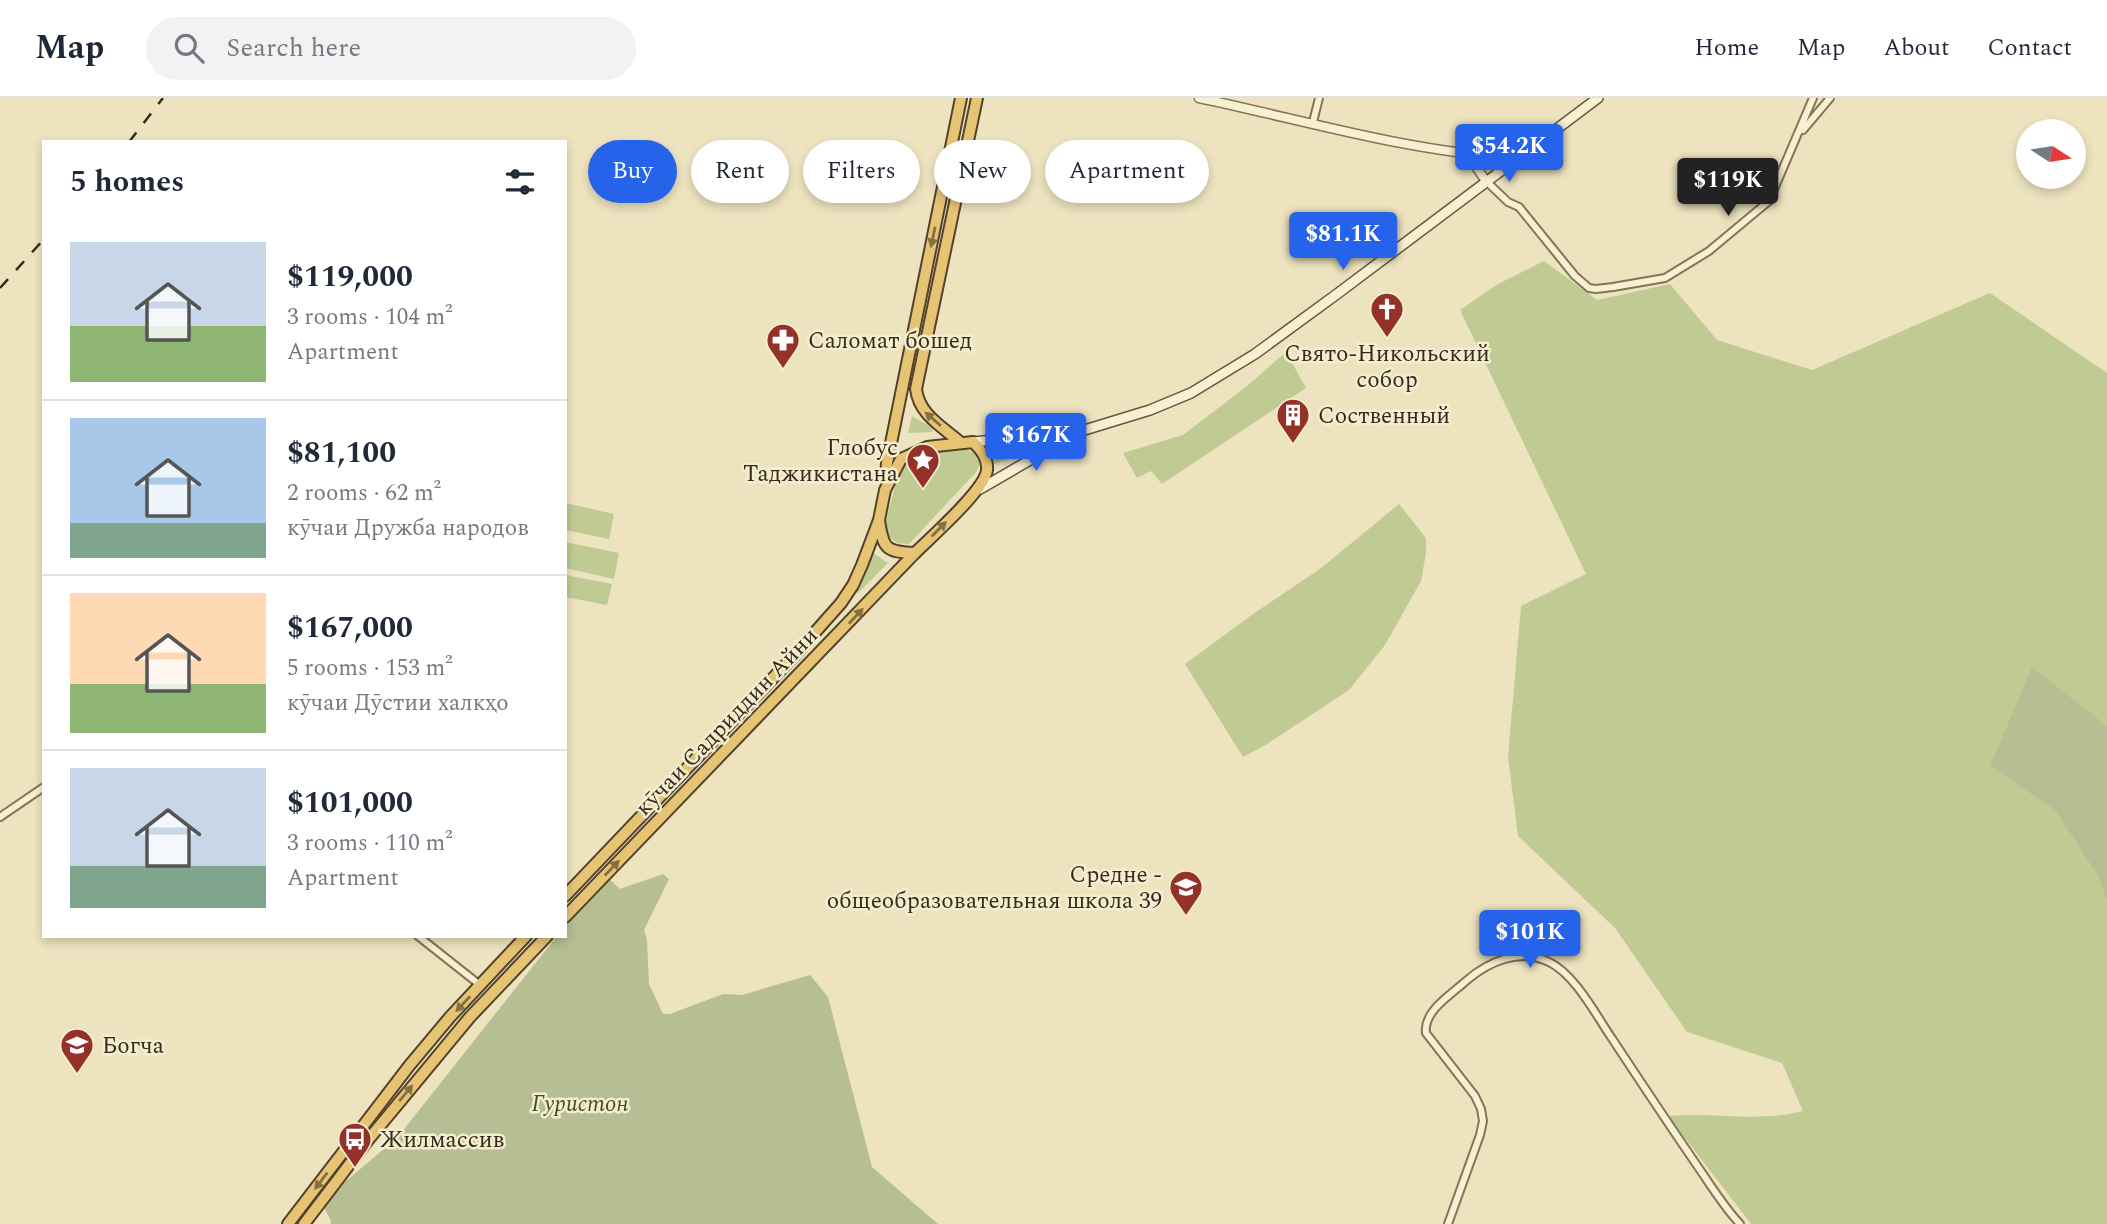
<!DOCTYPE html>
<html lang="en">
<head>
<meta charset="utf-8">
<style>
  :root { --surface:#fff; --page:#f2f2f3; --text:#1f2937; --muted:#747a83; --line:#e0e1e3; --accent:#2563eb }
  body { margin:0; font-family:Spectral,serif; background:var(--page); color:var(--text); height:100vh; display:flex; flex-direction:column; font-size:26px; white-space:nowrap }
  * { box-sizing:border-box; margin:0 }
  p { font-size:23px; color:var(--muted) }
  .icon { flex:none; width:38px; height:38px; fill:none; stroke:currentColor; stroke-width:2; stroke-linecap:round; stroke-linejoin:round }
  .map { position:relative; flex:1; overflow:hidden }
  .sheet { position:absolute; left:42px; top:42px; width:525px; height:798px; display:flex; flex-direction:column; background:var(--surface); border-radius:0px; box-shadow:0 4px 10px #0003 }
  .sheet>* { flex:none }
  .top-card { position:absolute; left:588px; top:42px; width:665px; height:63px; display:flex; gap:14px }
  .needle { width:46px; rotate:102deg }
  .controls { position:absolute; left:2016px; top:21px; display:grid; gap:14px }
  .controls a { display:grid; place-items:center; width:70px; height:70px; border-radius:50%; background:var(--surface); box-shadow:0 4px 10px #0003; font-size:35px }
  .price { position:absolute; translate:-50% -60px; padding:0 16px; border-radius:7px; background:var(--accent); color:#fff; font-size:23px; line-height:46px; filter:drop-shadow(0 2px 4px #0008) }
  .price::after { content:''; position:absolute; left:50%; top:42px; width:21px; height:16px; margin-left:-10px; background:inherit; clip-path:polygon(0 0,100% 0,50% 100%) }
  .price.active { background:#222; color:#fff }
  ul { padding:0; list-style:none }
  li { display:flex; align-items:center; gap:21px; height:175px; padding:0 28px }
  li+li { border-top:2px solid var(--line) }
  li span { display:grid; place-items:center; flex:none; width:196px; height:140px; border-radius:0px; color:#555 }
  li>.icon { margin-inline-start:auto }
  span .icon { width:84px; height:84px; fill:#fffc; stroke-width:1 }
  li b { font-size:30px }
  h2 { display:flex; justify-content:space-between; align-items:center; height:84px; padding:0 28px; font-size:30px }
  .chip { padding:0 24px; border-radius:32px; background:var(--surface); box-shadow:0 4px 10px #0003; font-size:24px; line-height:63px }
  .chip.active { background:var(--accent); color:#fff }
  header { display:flex; align-items:center; gap:42px; box-sizing:border-box; height:98px; padding:0 35px; background:var(--surface); border-bottom:2px solid var(--line) }
  header strong { font-size:33px }
  nav { display:flex; gap:38px; margin-inline-start:auto; font-size:24px }
  .search { width:490px; height:63px; background:var(--page); display:flex; align-items:center; gap:18px; box-sizing:border-box; padding:0 24px; border-radius:38px; color:var(--muted); font-size:26px }
  .map>svg:first-child { display:block }
  .green { fill:#c0cb94 }
  .cemetery { fill:#b6bf93 }
  .lines { fill:none; stroke-linecap:round; stroke-linejoin:round }
  .minor-casing { stroke:#867458; stroke-width:10 }
  .tertiary-casing { stroke:#867458; stroke-width:11 }
  .secondary-casing { stroke:#67553b; stroke-width:12 }
  .trunk-casing { stroke:#53422c; stroke-width:14 }
  .minor { stroke:#f8f0d2; stroke-width:6 }
  .tertiary { stroke:#f8f0d2; stroke-width:8 }
  .secondary { stroke:#f8f0d2; stroke-width:9 }
  .trunk { stroke:#e7c474; stroke-width:10 }
  .rail { stroke:#352b1c; stroke-width:2.5; stroke-dasharray:12 12; stroke-linecap:butt }
  .oneway { fill:#857044 }
  .labels { text-anchor:middle; stroke-width:5; stroke-linejoin:round; paint-order:stroke }
  .poi-label { font-size:23px; fill:#352b1c; stroke:#f5edcf; text-anchor:start }
  .street-label { font-size:23px; fill:#352b1c; stroke:#f5edcf }
  .park-label { font-size:23px; font-style:italic; fill:#425123; stroke:#f5edcf }
</style>
</head>
<body>
<header>
<strong>Map</strong>
<div class="search"><svg class="icon" aria-label="search" viewBox="0 0 24 24"><circle cx="10" cy="10" r="6"/><path d="M15 15l6 6"/></svg>Search here</div>
<nav><a>Home</a><a>Map</a><a>About</a><a>Contact</a></nav>
</header>
<div class="map">
<svg width="2107" height="1126" viewBox="0 0 2107 1126">
  <rect width="100%" height="100%" fill="#ede3bf"/>
  <!-- green -->
  <g class="green">
    <path d="M1544 163 1597 202 1670 186 1717 242 1812 272 1990 195 2107 275V1126H1751L1668 1018C1713 1014 1759 1025 1803 1013L1782 965 1687 934 1615 830 1518 738 1508 659 1521 508 1586 476 1460 212 1498 186Z"/>
    <path d="M1286 254 1306 290 1162 386 1151 373 1137 380 1123 355 1183 337 1247 288Z"/>
    <path d="M912 318 933 330 932 334 908 335Z"/>
    <path d="M1038 346V350L994 366 991 347Z"/>
    <path d="M949 349C964 350 972 350 980 365L977 373 909 446 897 445 883 434 900 369 919 355Z"/>
    <path d="M565 405 614 416 609 441 565 432Z"/>
    <path d="M1399 406 1426 440V455L1421 483 1385 547 1349 592 1267 646 1243 659 1185 566 1253 516 1320 471Z"/>
    <path d="M565 444 619 455 614 481 565 470Z"/>
    <path d="M873 455 888 465 858 495 855 493Z"/>
    <path d="M565 477 612 486 607 507 565 499Z"/>
  </g>
  <!-- cemetery -->
  <g class="cemetery">
    <path d="M2032 569 2107 628V802L2097 776 2055 712 1990 668Z"/>
    <path d="M663 776 669 781 644 832 647 842 649 886 663 916H670L723 896 742 897 810 877 828 899 872 1069 938 1126H331V1123L321 1104 397 1040 557 838H565V828L606 778 620 791Z"/>
  </g>
  <g class="lines">
    <defs>
      <g id="minor">
        <path d="M1313 24 1319 0"/>
        <path d="M1803 32 1830 0"/>
        <path d="M1486 83 1508 104 1519 109 1575 178 1589 190 1596 191 1613 189 1665 180 1709 153 1769 103 1813 0"/>
        <path d="M0 719 44 689"/>
        <path d="M418 838 480 887"/>
        <path d="M1448 1126 1480 1037 1483 1023 1481 1011 1475 998 1426 935C1423 913 1452 896 1466 883 1489 863 1520 850 1549 864 1575 876 1597 919 1613 942 1640 983 1668 1025 1696 1066 1710 1086 1723 1108 1740 1126"/>
      </g>
      <g id="tertiary">
        <path d="M1199 0C1304 22 1409 54 1516 60"/>
        <path d="M1467 56 1486 83"/>
      </g>
      <g id="secondary">
        <path d="M973 344 1078 334 1150 312 1191 295 1255 256 1337 196 1598 0"/>
        <path d="M980 391 1075 336"/>
      </g>
      <g id="trunk">
        <path d="M961 345C943 329 919 317 916 291L977 0"/>
        <path d="M886 382 887 365 961 0"/>
        <path d="M565 798 794 558 841 505 853 487 862 467 879 422 885 392 901 361 927 349 973 344C981 352 988 360 987 372 985 392 931 439 915 455 886 454 883 451 879 422"/>
        <path d="M565 819 915 455"/>
        <path d="M288 1126 409 968 450 919 526 838"/>
        <path d="M304 1126 368 1042 470 919 547 838"/>
      </g>
    </defs>
    <!-- minor casing -->
    <use href="#minor" class="minor-casing"/>
    <!-- tertiary casing -->
    <use href="#tertiary" class="tertiary-casing"/>
    <!-- secondary casing -->
    <use href="#secondary" class="secondary-casing"/>
    <!-- trunk casing -->
    <use href="#trunk" class="trunk-casing"/>
    <!-- minor -->
    <use href="#minor" class="minor"/>
    <!-- tertiary -->
    <use href="#tertiary" class="tertiary"/>
    <!-- secondary -->
    <use href="#secondary" class="secondary"/>
    <!-- trunk -->
    <use href="#trunk" class="trunk"/>
    <!-- rail -->
    <g class="rail">
      <path d="M129 44 163 0"/>
      <path d="M0 190 44 141"/>
    </g>
  </g>
  <!-- one-way arrows -->
  <defs><path id="oneway-solid" d="M-6-.8H1V-3.2L6.5 0L1 3.2V.8H-6Z" transform="scale(1.75)"/></defs>
  <g class="oneway">
    <use href="#oneway-solid" transform="translate(933 139) rotate(102)"/>
    <use href="#oneway-solid" transform="translate(933 321) rotate(-139)"/>
    <use href="#oneway-solid" transform="translate(939 431) rotate(-45)"/>
    <use href="#oneway-solid" transform="translate(856 518) rotate(-47)"/>
    <use href="#oneway-solid" transform="translate(612 770) rotate(-46)"/>
    <use href="#oneway-solid" transform="translate(463 906) rotate(133)"/>
    <use href="#oneway-solid" transform="translate(406 995) rotate(-50)"/>
    <use href="#oneway-solid" transform="translate(321 1083) rotate(127)"/>
  </g>
  <!-- icons -->
  <defs>
    <symbol id="church-pin" viewBox="-11 -11 22 30"><path d="M0 17L-7.5 6A9.5 9.5 0 1 1 7.5 6Z" fill="#943129" stroke="#f5edcf"/><path d="M-1.2-6h2.4v3.5h3.3v2.4h-3.3V6h-2.4V-.1h-3.3v-2.4h3.3Z" fill="#fff"/></symbol>
    <symbol id="pharmacy-pin" viewBox="-11 -11 22 30"><path d="M0 17L-7.5 6A9.5 9.5 0 1 1 7.5 6Z" fill="#943129" stroke="#f5edcf"/><path d="M-2-6h4v4h4v4h-4v4h-4v-4h-4v-4h4Z" fill="#fff"/></symbol>
    <symbol id="building-pin" viewBox="-11 -11 22 30"><path d="M0 17L-7.5 6A9.5 9.5 0 1 1 7.5 6Z" fill="#943129" stroke="#f5edcf"/><path d="M-4-6H4V6H1V3H-1V6H-4ZM-2.5-4.3h1.7v1.8h-1.7ZM.8-4.3h1.7v1.8H.8ZM-2.5-1h1.7V.8h-1.7ZM.8-1h1.7V.8H.8Z" fill="#fff"/></symbol>
    <symbol id="sight-pin" viewBox="-11 -11 22 30"><path d="M0 17L-7.5 6A9.5 9.5 0 1 1 7.5 6Z" fill="#943129" stroke="#f5edcf"/><path d="M0-6L1.8-2.2L6-1.7L2.9 1.2L3.7 5.4L0 3.3L-3.7 5.4L-2.9 1.2L-6-1.7L-1.8-2.2Z" fill="#fff"/></symbol>
    <symbol id="school-pin" viewBox="-11 -11 22 30"><path d="M0 17L-7.5 6A9.5 9.5 0 1 1 7.5 6Z" fill="#943129" stroke="#f5edcf"/><path d="M0-5L7-2L0 1L-7-2ZM-4 1L0 2.5L4 1V4Q0 6-4 4Z" fill="#fff"/></symbol>
    <symbol id="bus-pin" viewBox="-11 -11 22 30"><path d="M0 17L-7.5 6A9.5 9.5 0 1 1 7.5 6Z" fill="#943129" stroke="#f5edcf"/><path d="M-5-6H5V4H4V6H2V4H-2V6H-4V4H-5ZM-3.5-4V0h7V-4ZM-3.5 1.2v1.5H-2V1.2ZM2 1.2v1.5H3.5V1.2Z" fill="#fff"/></symbol>
  </defs>
  <g fill-rule="evenodd">
    <use href="#church-pin" x="1368" y="192" width="38" height="52"/>
    <use href="#pharmacy-pin" x="764" y="223" width="38" height="52"/>
    <use href="#building-pin" x="1274" y="298" width="38" height="52"/>
    <use href="#sight-pin" x="904" y="343" width="38" height="52"/>
    <use href="#school-pin" x="1167" y="770" width="38" height="52"/>
    <use href="#school-pin" x="58" y="928" width="38" height="52"/>
    <use href="#bus-pin" x="336" y="1022" width="38" height="52"/>
  </g>
  <g class="labels">
    <!-- poi labels -->
    <g class="poi-label">
      <text x="808" y="250">Саломат бошед</text>
      <text x="1387" y="263" text-anchor="middle">Свято-Никольский<tspan x="1387" dy="26">собор</tspan></text>
      <text x="1318" y="325">Соственный</text>
      <text x="898" y="357" text-anchor="end">Глобус<tspan x="898" dy="26">Таджикистана</tspan></text>
      <text x="1162" y="784" text-anchor="end">Средне -<tspan x="1162" dy="26">общеобразовательная школа 39</tspan></text>
      <text x="102" y="955">Богча</text>
      <text x="380" y="1049">Жилмассив</text>
    </g>
    <!-- street labels -->
    <g class="street-label">
      <text transform="translate(726 623) rotate(-46)" y="8">кӯчаи Садриддин Айни</text>
    </g>
    <!-- park labels -->
    <g class="park-label">
      <text x="580" y="1013">Гуристон</text>
    </g>
  </g>
</svg>
<div class="controls">
<a><svg class="needle" viewBox="-14 -14 28 28"><path d="M0-13l5 13h-10z" fill="#e53935"/><path d="M0 13l5-13h-10z" fill="#747a83"/></svg></a>
</div>
<b class="price" style="left:1509px;top:86px">$54.2K</b>
<b class="price active" style="left:1728px;top:120px">$119K</b>
<b class="price" style="left:1343px;top:174px">$81.1K</b>
<b class="price" style="left:1036px;top:375px">$167K</b>
<b class="price" style="left:1530px;top:872px">$101K</b>
<div class="top-card">
<a class="chip active">Buy</a>
<a class="chip">Rent</a>
<a class="chip">Filters</a>
<a class="chip">New</a>
<a class="chip">Apartment</a>
</div>
<section class="sheet">
<h2>5 homes<svg class="icon" aria-label="filters" viewBox="0 0 24 24"><path d="M4 7h16M4 17h16"/><circle cx="9" cy="7" r="2"/><circle cx="15" cy="17" r="2"/></svg></h2>
<ul>
<li><span style="background:linear-gradient(#c9d6e8 60%,#8fb573 0)"><svg class="icon" aria-label="home" viewBox="0 0 24 24"><path d="M3 11l9-7 9 7M6 9v11h12V9"/></svg></span><div><b>$119,000</b><p>3 rooms · 104 m²</p><p>Apartment</p></div></li>
<li><span style="background:linear-gradient(#a9c7e8 75%,#7fa58c 0)"><svg class="icon" aria-label="home" viewBox="0 0 24 24"><path d="M3 11l9-7 9 7M6 9v11h12V9"/></svg></span><div><b>$81,100</b><p>2 rooms · 62 m²</p><p>кӯчаи Дружба народов</p></div></li>
<li><span style="background:linear-gradient(#ffd9b3 65%,#8fb573 0)"><svg class="icon" aria-label="home" viewBox="0 0 24 24"><path d="M3 11l9-7 9 7M6 9v11h12V9"/></svg></span><div><b>$167,000</b><p>5 rooms · 153 m²</p><p>кӯчаи Дӯстии халкҳо</p></div></li>
<li><span style="background:linear-gradient(#c9d6e8 70%,#7fa58c 0)"><svg class="icon" aria-label="home" viewBox="0 0 24 24"><path d="M3 11l9-7 9 7M6 9v11h12V9"/></svg></span><div><b>$101,000</b><p>3 rooms · 110 m²</p><p>Apartment</p></div></li>
</ul>
</section>
</div>
</body>
</html>
